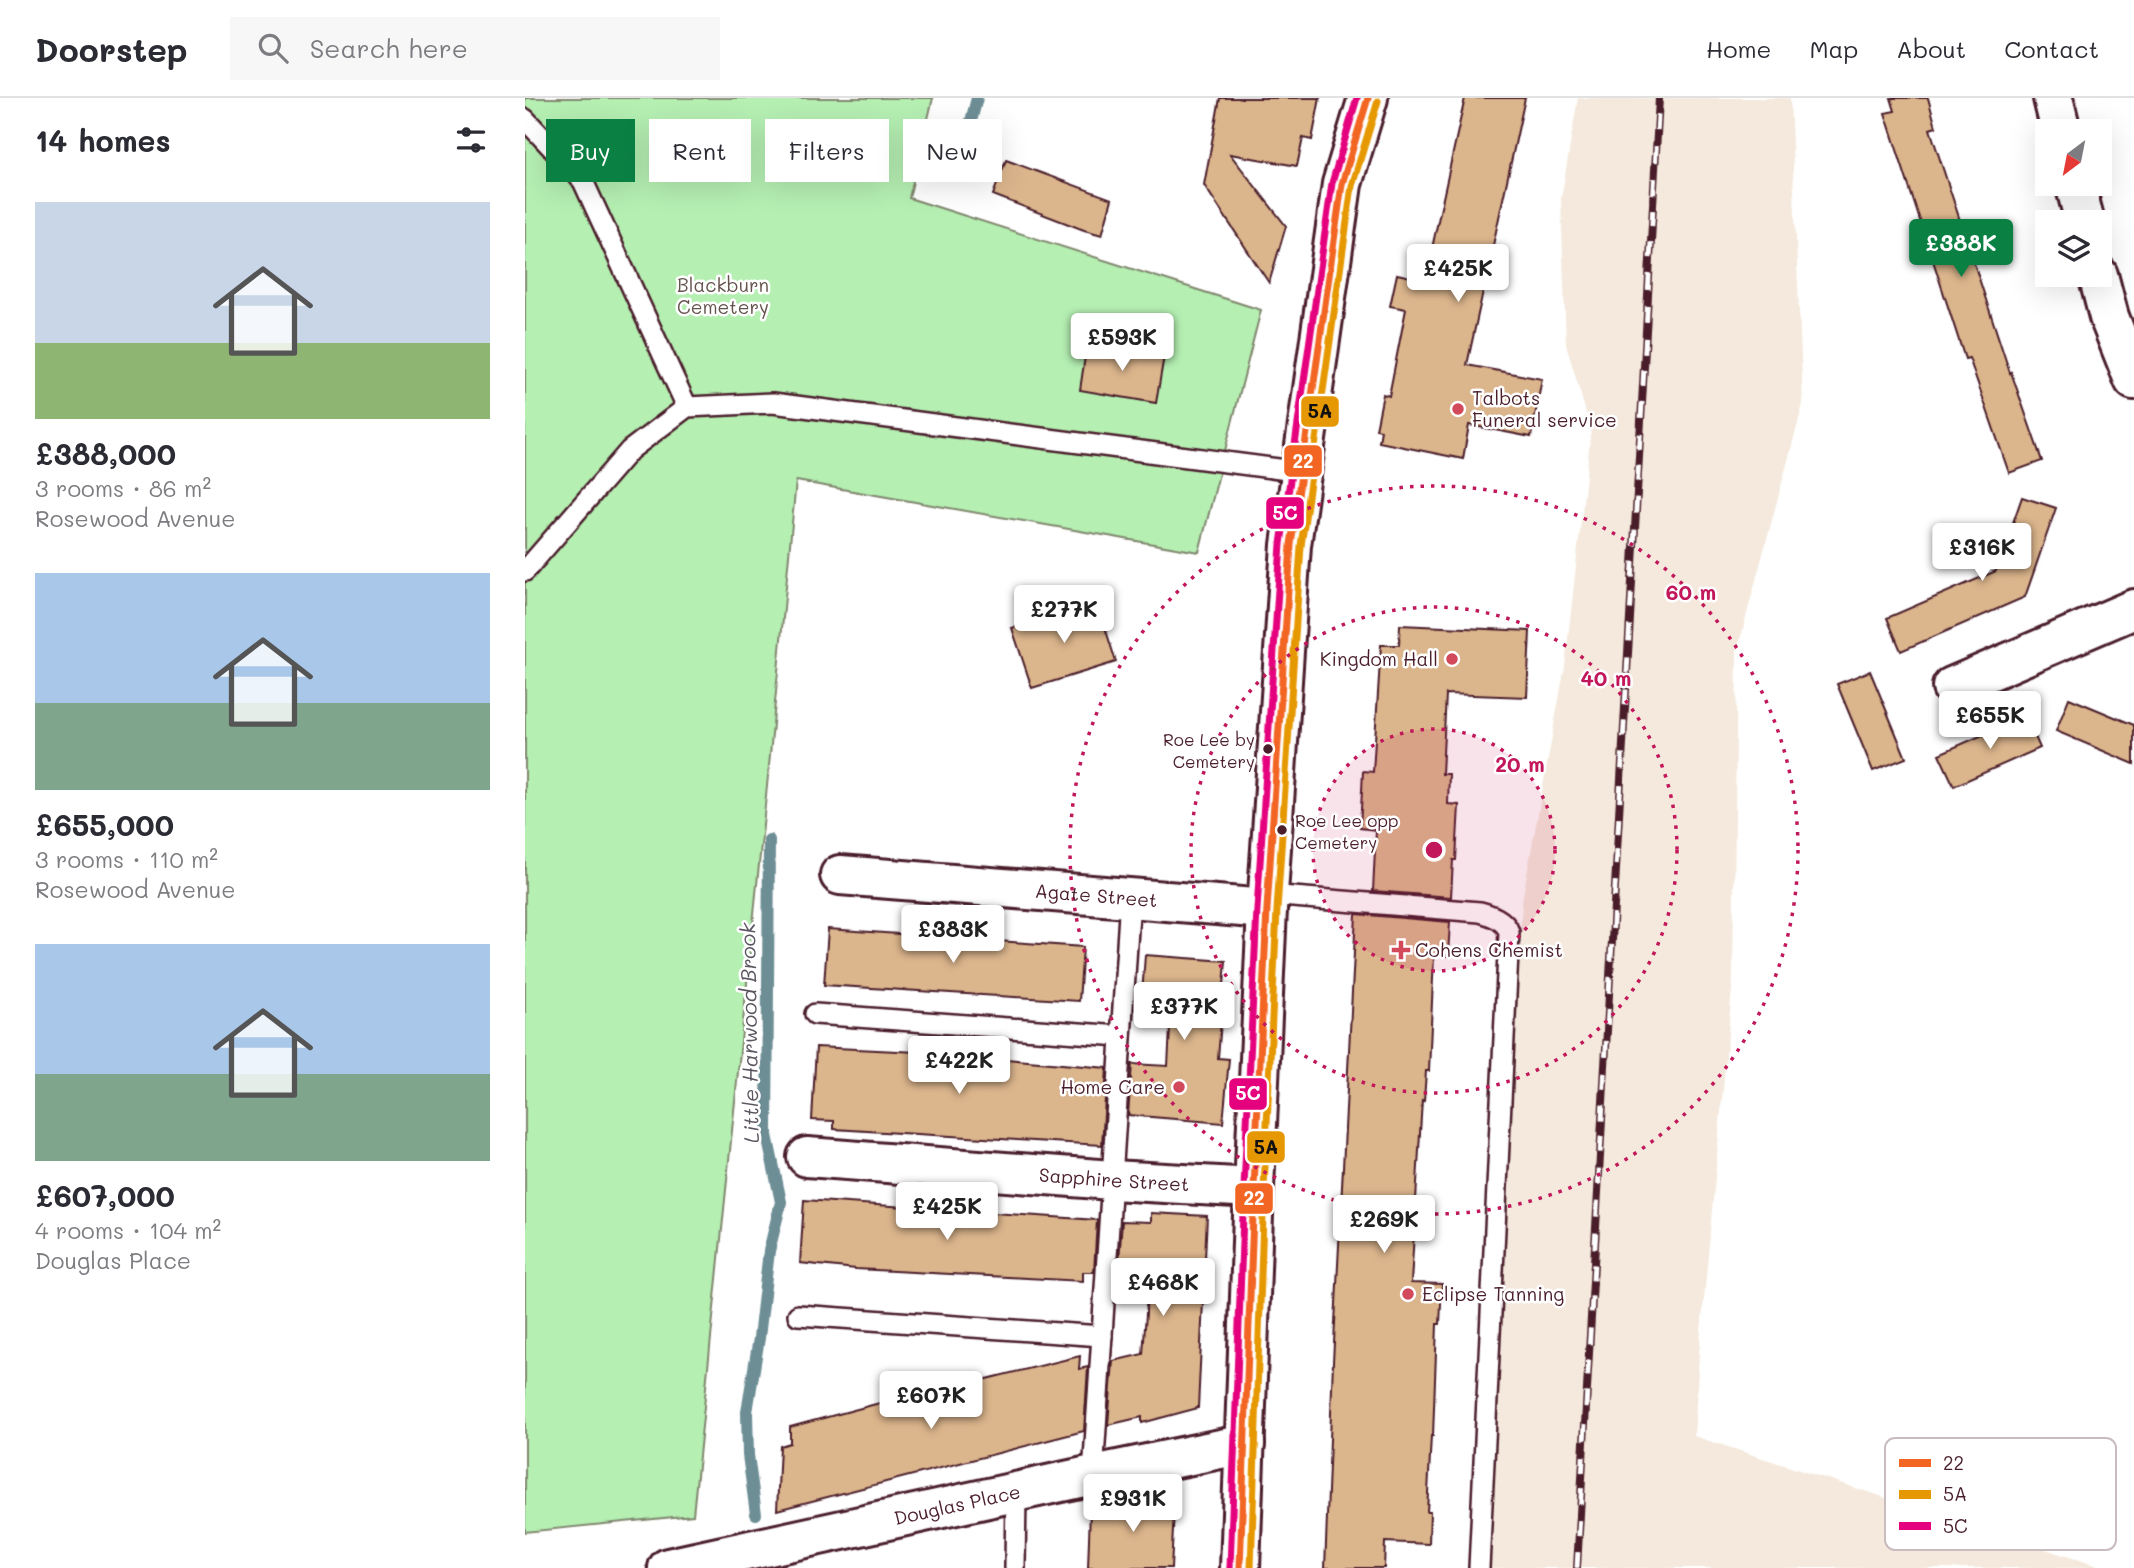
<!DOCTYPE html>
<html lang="en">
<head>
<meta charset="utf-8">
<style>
  :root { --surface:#fff; --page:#f7f7f7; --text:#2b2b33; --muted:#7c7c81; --line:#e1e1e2; --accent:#0b8043 }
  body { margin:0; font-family:Mali,sans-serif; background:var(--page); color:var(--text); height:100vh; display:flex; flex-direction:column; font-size:26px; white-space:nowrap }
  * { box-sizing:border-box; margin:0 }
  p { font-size:23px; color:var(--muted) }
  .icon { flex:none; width:38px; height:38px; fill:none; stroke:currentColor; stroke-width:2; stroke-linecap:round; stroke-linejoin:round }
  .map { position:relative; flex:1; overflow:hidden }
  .details { display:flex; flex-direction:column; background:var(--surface); width:525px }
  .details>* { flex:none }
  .top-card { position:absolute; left:21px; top:21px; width:665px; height:63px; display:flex; gap:14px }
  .needle { width:46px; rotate:212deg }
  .buttons { position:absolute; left:1510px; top:21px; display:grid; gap:14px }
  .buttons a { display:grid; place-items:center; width:77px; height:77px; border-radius:0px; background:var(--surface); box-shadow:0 7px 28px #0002; font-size:35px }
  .price { position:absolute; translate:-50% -60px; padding:0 16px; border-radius:7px; background:#fff; color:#222; font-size:23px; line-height:46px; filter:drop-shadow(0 2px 4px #0008) }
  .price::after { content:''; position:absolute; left:50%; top:42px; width:21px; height:16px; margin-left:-10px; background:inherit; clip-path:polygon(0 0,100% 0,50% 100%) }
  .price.selected { background:var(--accent); color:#fff }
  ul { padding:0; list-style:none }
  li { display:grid; align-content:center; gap:14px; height:371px; padding:0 35px }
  li span { display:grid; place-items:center; height:217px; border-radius:0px; color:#555 }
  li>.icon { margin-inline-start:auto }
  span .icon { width:126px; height:126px; fill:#fffc; stroke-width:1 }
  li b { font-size:30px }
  h2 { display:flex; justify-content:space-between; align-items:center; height:84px; padding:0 35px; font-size:30px }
  .chip { padding:0 24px; border-radius:0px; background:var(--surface); box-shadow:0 7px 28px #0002; font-size:24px; line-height:63px }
  .chip.selected { background:var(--accent); color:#fff }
  header { display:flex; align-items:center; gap:42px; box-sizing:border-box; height:98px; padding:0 35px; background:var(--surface); border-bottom:2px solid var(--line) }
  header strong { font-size:33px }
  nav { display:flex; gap:38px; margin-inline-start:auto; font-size:24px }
  .search { width:490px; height:63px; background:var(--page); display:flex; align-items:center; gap:18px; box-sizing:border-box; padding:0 24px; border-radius:0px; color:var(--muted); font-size:26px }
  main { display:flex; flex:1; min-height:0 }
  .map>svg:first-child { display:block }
  .built { fill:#f4e9dc }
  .green { fill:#b5efb2; stroke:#80876e; stroke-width:2 }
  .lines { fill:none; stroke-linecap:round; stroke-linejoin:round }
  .stream { stroke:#6e8e96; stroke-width:12 }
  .building { fill:#dbb58c; stroke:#4a1f2b; stroke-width:2 }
  .service-casing { stroke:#4a1f2b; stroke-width:24 }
  .minor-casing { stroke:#4a1f2b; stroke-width:44 }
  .trunk-casing { stroke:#4a1f2b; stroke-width:44 }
  .service { stroke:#fff; stroke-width:19 }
  .minor { stroke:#fff; stroke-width:38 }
  .trunk { stroke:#fff; stroke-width:38 }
  .rail-casing { stroke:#4a1f2b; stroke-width:8 }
  .rail { stroke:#fff; stroke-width:5; stroke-dasharray:16; stroke-linecap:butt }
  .bus-1-casing { stroke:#fff; stroke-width:12 }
  .bus-2-casing { stroke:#fff; stroke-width:12 }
  .bus-3-casing { stroke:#fff; stroke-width:12 }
  .bus-1 { stroke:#f26522; stroke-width:7 }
  .bus-2 { stroke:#e69804; stroke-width:7 }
  .bus-3 { stroke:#e5007d; stroke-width:7 }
  .ring { fill:none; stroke:#c2185b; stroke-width:3.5; stroke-dasharray:3.5 7 }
  .poi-dot { fill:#d1495b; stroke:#fff; stroke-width:2.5 }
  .bus-dot { fill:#4a1f2b; stroke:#fff; stroke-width:2.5 }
  .labels { text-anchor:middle; stroke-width:5; stroke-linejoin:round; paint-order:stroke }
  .bus-label { font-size:17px; fill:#4a1f2b; stroke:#fff; text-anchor:end }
  .park-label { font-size:19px; fill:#65534d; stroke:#fff }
  .poi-label { font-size:19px; fill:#4a1f2b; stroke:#fff; text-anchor:start }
  .street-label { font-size:19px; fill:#4a1f2b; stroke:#fff }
  .water-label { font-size:21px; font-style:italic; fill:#5c5661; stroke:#fff }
  .key { fill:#fff; stroke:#c9bcbf; stroke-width:2 }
  .key-label { font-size:19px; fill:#4a1f2b }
  .centre { fill:#c2185b; stroke:#fff; stroke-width:3.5 }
  .ring-label { font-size:21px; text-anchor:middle; font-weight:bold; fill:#c2185b; stroke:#fff; stroke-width:5; stroke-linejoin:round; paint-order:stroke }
  .line-badge { stroke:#fff; stroke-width:2.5 }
  .badge-label { font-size:19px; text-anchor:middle; font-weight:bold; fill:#fff }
  .pale-badge-label { font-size:19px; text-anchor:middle; font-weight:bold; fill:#111 }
</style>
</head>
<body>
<header>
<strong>Doorstep</strong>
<div class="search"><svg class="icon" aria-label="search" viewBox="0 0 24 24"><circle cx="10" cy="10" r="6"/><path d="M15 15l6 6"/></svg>Search here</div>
<nav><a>Home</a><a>Map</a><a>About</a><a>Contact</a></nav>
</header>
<main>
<section class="details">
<h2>14 homes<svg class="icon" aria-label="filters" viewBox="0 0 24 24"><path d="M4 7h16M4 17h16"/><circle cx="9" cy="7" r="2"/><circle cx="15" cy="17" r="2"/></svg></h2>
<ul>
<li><span style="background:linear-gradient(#c9d6e8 65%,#8fb573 0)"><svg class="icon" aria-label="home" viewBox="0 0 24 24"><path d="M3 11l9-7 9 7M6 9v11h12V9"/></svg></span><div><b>£388,000</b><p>3 rooms · 86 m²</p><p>Rosewood Avenue</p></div></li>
<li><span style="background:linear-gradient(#a9c7e8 60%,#7fa58c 0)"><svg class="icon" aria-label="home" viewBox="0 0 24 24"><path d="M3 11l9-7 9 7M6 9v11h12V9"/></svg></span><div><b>£655,000</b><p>3 rooms · 110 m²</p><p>Rosewood Avenue</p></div></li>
<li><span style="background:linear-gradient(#a9c7e8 60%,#7fa58c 0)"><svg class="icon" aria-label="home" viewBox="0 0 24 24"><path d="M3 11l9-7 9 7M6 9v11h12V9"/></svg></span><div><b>£607,000</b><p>4 rooms · 104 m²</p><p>Douglas Place</p></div></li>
</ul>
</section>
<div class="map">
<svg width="1609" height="1470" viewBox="0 0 1609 1470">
  <rect width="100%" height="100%" fill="#fff"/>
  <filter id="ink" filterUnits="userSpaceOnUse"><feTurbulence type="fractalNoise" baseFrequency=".0143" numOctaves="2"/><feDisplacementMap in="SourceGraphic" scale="14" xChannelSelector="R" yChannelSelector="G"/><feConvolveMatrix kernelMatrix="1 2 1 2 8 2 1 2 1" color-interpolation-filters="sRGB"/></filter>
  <g filter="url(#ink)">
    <!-- built -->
    <path class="built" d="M1053 0H1265L1278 306 1212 553 1208 880 1174 1256 1169 1338 1579 1470H966L976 1230 997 803 1040 568 1066 332 1041 246 1036 101Z"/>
    <!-- green -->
    <path class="green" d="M0 0H408L384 100 736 212 674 454 271 383 244 668 168 1417 0 1434Z"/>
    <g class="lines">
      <!-- stream -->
      <g class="stream">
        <path d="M437 58 452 0"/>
        <path d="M231 1416 223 1357 222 1314 234 1240 244 1153 256 1104 242 1037 244 742"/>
      </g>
    </g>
    <!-- building -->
    <g class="building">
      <path d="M695 0H795L787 42 778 40 772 68 705 56 761 128 744 185 679 87Z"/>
      <path d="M940 0H1000L942 267 1017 281 1006 339 944 327 938 361 854 344 856 332 851 331 858 296 864 298 881 211 865 208 872 176 900 182Z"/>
      <path d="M1366 0H1403L1411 29 1405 31 1485 275 1486 274 1517 363 1484 375 1444 260 1440 261 1360 15 1370 13Z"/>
      <path d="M481 62 587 101 577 137 559 132 468 97Z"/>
      <path d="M562 245 639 258 631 305 555 292Z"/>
      <path d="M1497 399 1531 410 1500 499 1376 553 1362 520 1471 473Z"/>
      <path d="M572 504 591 564 507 590 487 530Z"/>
      <path d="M875 527 1005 533 1002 599 921 596 917 676H924L923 706 934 707 931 762H928L926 799 848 793 851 732 835 730 838 673 848 674 856 547H874Z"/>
      <path d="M1345 573 1381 660 1348 673 1312 586Z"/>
      <path d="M1544 600 1609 627V666L1531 633Z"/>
      <path d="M1501 618 1515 650 1429 688 1414 656Z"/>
      <path d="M831 816 925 824 923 858H909L904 973H901L899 1003 897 1002 886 1185 917 1186 915 1226H912L908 1338H906L902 1414H905L904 1446 860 1444 859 1470H800L808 1264Z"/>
      <path d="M303 831 558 849 554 903 299 887Z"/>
      <path d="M620 857 701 863 693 960 704 961 698 1025 603 1017 607 966 643 968 646 911 616 909Z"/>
      <path d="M291 949 413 955 582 970 577 1047 309 1031V1023L287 1022Z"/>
      <path d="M279 1102 572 1122 569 1174H558V1183L331 1171 275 1165Z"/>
      <path d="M626 1115 682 1118 673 1310 617 1325V1319L583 1327 588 1263 618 1256 621 1215 622 1179 593 1177 597 1123 626 1124Z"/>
      <path d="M555 1258 554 1271 563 1269 559 1333 252 1412 255 1348 265 1345V1329L351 1306 401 1294V1296Z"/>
      <path d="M650 1394 646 1470H563L565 1412Z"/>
    </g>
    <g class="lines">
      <defs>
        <g id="service">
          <path d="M0 21 58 83 162 309"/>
          <path d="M0 473 105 352 162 309 248 305 777 374"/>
          <path d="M743 797 955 814C967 817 980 822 984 834L954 1470"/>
          <path d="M290 916 596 938"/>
          <path d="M273 1217 577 1238"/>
          <path d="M568 1377 605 800"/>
          <path d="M490 1470 491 1395"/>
        </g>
        <g id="minor">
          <path d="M1528 0 1536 33"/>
          <path d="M1550 86 1560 124"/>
          <path d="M1573 177 1584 219 1609 282"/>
          <path d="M1427 589 1609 511"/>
          <path id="s1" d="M315 777 742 811"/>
          <path id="s2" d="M282 1059 587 1082 729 1090"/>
          <path id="s3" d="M143 1470 568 1377 720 1346"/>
        </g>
        <path id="trunk" d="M715 1470 729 1090 742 811 766 447 817 86 843 0"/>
      </defs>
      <!-- service casing -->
      <use href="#service" class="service-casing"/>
      <!-- minor casing -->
      <use href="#minor" class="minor-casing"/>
      <!-- trunk casing -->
      <use href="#trunk" class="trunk-casing"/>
      <!-- service -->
      <use href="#service" class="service"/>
      <!-- minor -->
      <use href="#minor" class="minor"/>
      <!-- trunk -->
      <use href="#trunk" class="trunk"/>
      <defs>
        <path id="rail" d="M1052 1470 1134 0"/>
      </defs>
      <!-- rail casing -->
      <use href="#rail" class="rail-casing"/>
      <!-- rail -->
      <use href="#rail" class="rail"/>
      <defs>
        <path id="bus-1" d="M715 1470 729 1090 742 811 766 447 817 86 843 0"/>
        <path id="bus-2" d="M726 1470 739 1090 752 812 776 448 827 88 853 3"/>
        <path id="bus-3" d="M705 1470 719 1090 732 811 756 446 807 85 832 0"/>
      </defs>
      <!-- bus-1 casing -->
      <use href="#bus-1" class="bus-1-casing"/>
      <!-- bus-2 casing -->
      <use href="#bus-2" class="bus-2-casing"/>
      <!-- bus-3 casing -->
      <use href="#bus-3" class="bus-3-casing"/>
      <!-- bus-1 -->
      <use href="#bus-1" class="bus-1"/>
      <!-- bus-2 -->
      <use href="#bus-2" class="bus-2"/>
      <!-- bus-3 -->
      <use href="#bus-3" class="bus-3"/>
    </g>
  </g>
  <!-- distance rings -->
  <circle cx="909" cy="752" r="121" fill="#c2185b" fill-opacity=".12"/>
  <g class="ring">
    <circle cx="909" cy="752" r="121"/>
    <circle cx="909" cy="752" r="243"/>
    <circle cx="909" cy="752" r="364"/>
  </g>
  <!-- markers -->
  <g class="poi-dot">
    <circle cx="933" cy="311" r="7"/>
    <circle cx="927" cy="561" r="7"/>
    <path d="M872.5 841.5h7v7h7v7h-7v7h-7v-7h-7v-7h7z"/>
    <circle cx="654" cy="989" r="7"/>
    <circle cx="883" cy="1196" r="7"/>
  </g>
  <g class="bus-dot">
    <circle cx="743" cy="651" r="6"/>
    <circle cx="757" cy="732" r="6"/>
  </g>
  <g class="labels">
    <!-- bus labels -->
    <g class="bus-label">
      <text x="730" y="648">Roe Lee by<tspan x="730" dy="22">Cemetery</tspan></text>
      <text x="770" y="729" text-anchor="start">Roe Lee opp<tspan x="770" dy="22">Cemetery</tspan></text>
    </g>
    <!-- park labels -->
    <g class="park-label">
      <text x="198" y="194">Blackburn<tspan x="198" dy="22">Cemetery</tspan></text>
    </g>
    <!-- poi labels -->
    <g class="poi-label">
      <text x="947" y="307">Talbots<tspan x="947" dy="22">Funeral service</tspan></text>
      <text x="913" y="568" text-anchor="end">Kingdom Hall</text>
      <text x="890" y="859">Cohens Chemist</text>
      <text x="640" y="996" text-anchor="end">Home Care</text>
      <text x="897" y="1203">Eclipse Tanning</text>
    </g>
    <!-- street labels -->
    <g class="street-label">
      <text dy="7" stroke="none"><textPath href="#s1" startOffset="257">Agate Street</textPath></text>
      <text dy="7" stroke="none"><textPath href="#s2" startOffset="308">Sapphire Street</textPath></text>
      <text dy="7" stroke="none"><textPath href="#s3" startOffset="296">Douglas Place</textPath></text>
    </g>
    <!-- water labels -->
    <g class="water-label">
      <text transform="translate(225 935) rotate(-91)" y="7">Little Harwood Brook</text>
    </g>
  </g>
  <!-- legend -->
  <rect x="1360" y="1340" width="231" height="112" rx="10" class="key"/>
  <rect x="1374" y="1361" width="32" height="8" fill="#f26522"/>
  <rect x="1374" y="1392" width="32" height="9" fill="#e69804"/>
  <rect x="1374" y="1424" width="32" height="8" fill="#e5007d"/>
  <g class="key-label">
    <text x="1418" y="1372">22</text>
    <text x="1418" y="1403">5A</text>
    <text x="1418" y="1435">5C</text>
  </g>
  <circle cx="909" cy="752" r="10" class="centre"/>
  <g class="ring-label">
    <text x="1166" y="502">60 m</text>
    <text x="1081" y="588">40 m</text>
    <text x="995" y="674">20 m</text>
  </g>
  <g class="line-badge">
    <rect x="775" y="297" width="40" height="33" rx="7" fill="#e69804"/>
    <rect x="758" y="346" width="40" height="34" rx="7" fill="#f26522"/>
    <rect x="740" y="398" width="40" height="34" rx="7" fill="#e5007d"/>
    <rect x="703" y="979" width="40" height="34" rx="7" fill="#e5007d"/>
    <rect x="721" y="1032" width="40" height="34" rx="7" fill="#e69804"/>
    <rect x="709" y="1084" width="40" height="33" rx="7" fill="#f26522"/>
  </g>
  <g class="badge-label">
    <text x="778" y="370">22</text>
    <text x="760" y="422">5C</text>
    <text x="723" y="1002">5C</text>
    <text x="729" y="1107">22</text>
  </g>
  <g class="pale-badge-label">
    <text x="795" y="320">5A</text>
    <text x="741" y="1056">5A</text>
  </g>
</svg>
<div class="buttons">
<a><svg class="needle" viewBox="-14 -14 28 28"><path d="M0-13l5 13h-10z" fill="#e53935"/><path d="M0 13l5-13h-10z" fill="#7c7c81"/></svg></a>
<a><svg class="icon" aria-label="layers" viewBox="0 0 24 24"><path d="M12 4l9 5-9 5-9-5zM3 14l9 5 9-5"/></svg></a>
</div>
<b class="price selected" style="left:1436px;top:181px">£388K</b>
<b class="price" style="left:933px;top:206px">£425K</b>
<b class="price" style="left:597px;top:275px">£593K</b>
<b class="price" style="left:1457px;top:485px">£316K</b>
<b class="price" style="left:539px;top:547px">£277K</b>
<b class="price" style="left:1465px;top:653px">£655K</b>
<b class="price" style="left:428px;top:867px">£383K</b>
<b class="price" style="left:659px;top:944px">£377K</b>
<b class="price" style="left:434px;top:998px">£422K</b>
<b class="price" style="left:422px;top:1144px">£425K</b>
<b class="price" style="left:859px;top:1157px">£269K</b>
<b class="price" style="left:638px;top:1220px">£468K</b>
<b class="price" style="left:406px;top:1333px">£607K</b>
<b class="price" style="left:608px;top:1436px">£931K</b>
<div class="top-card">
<a class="chip selected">Buy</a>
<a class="chip">Rent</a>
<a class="chip">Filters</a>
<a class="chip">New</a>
</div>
</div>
</main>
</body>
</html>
